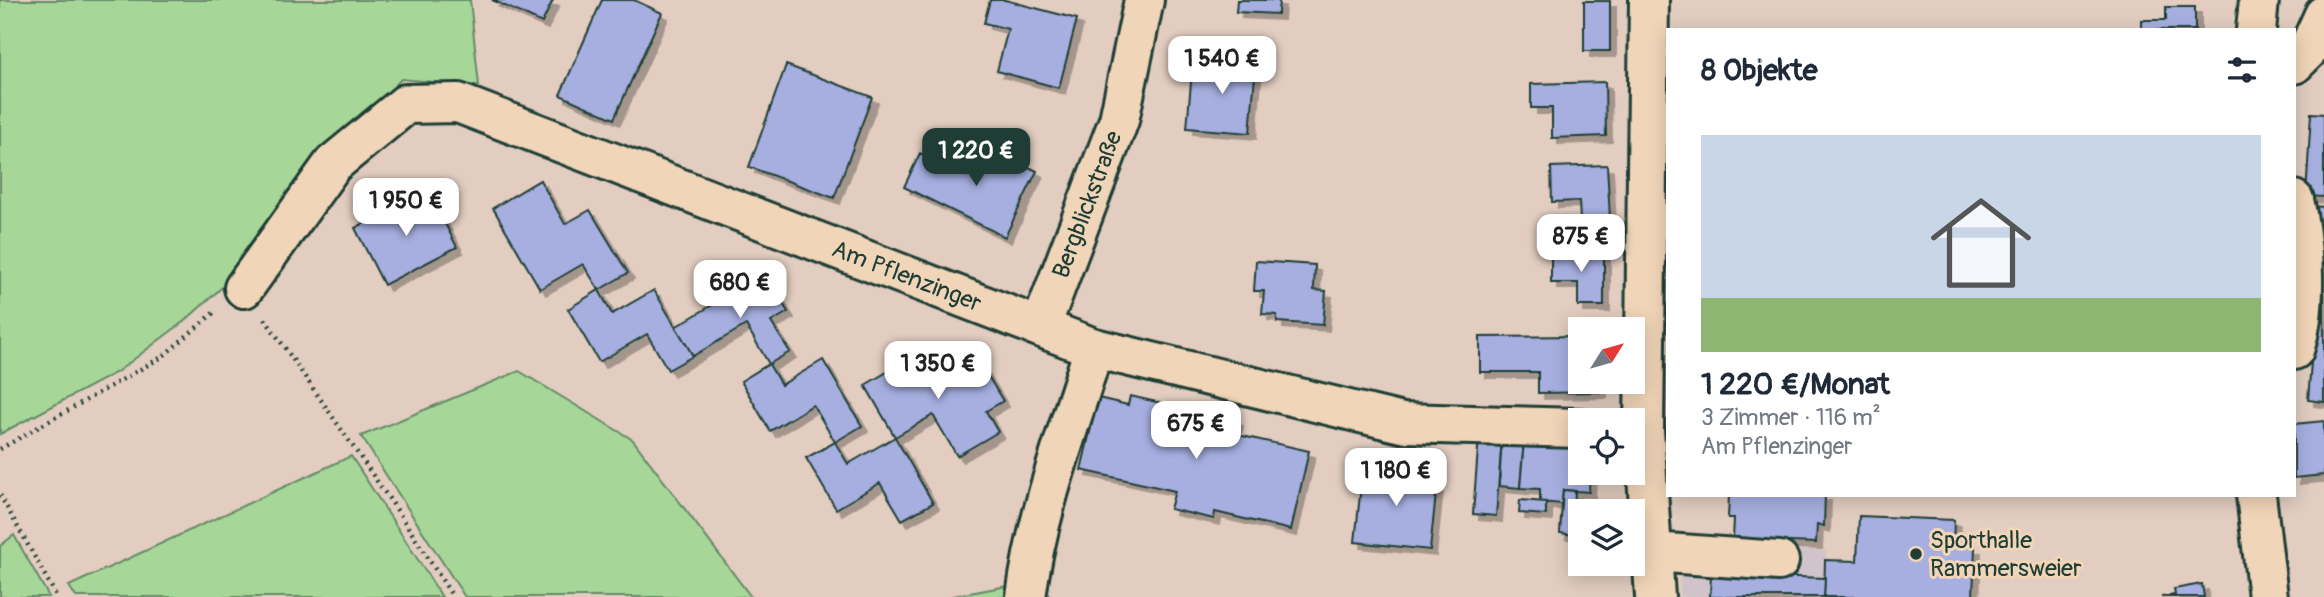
<!DOCTYPE html>
<html lang="de">
<head>
<meta charset="utf-8">
<style>
  :root { --surface:#fff; --page:#f6f6f7; --text:#1f2937; --muted:#747a83; --accent:#1f3d34 }
  body { margin:0; font-family:Pangolin,sans-serif; background:var(--page); color:var(--text); height:100vh; display:flex; flex-direction:column; font-size:26px; white-space:nowrap }
  * { box-sizing:border-box; margin:0 }
  p { font-size:23px; color:var(--muted) }
  .icon { flex:none; width:38px; height:38px; fill:none; stroke:currentColor; stroke-width:2; stroke-linecap:round; stroke-linejoin:round }
  .map { position:relative; flex:1; overflow:hidden }
  .side { position:absolute; left:1666px; top:28px; width:630px; height:469px; display:flex; flex-direction:column; background:var(--surface); border-radius:0px; box-shadow:0 4px 18px #0003 }
  .side>* { flex:none }
  .needle { width:46px; rotate:53deg }
  .fabs { position:absolute; left:1568px; top:317px; display:grid; gap:14px }
  .fabs a { display:grid; place-items:center; width:77px; height:77px; border-radius:0px; background:var(--surface); box-shadow:0 4px 18px #0003; font-size:35px }
  .price { position:absolute; translate:-50% -60px; padding:0 16px; border-radius:14px; background:#fff; color:#222; font-size:23px; line-height:46px; filter:drop-shadow(0 2px 4px #0008) }
  .price::after { content:''; position:absolute; left:50%; top:42px; width:21px; height:16px; margin-left:-10px; background:inherit; clip-path:polygon(0 0,100% 0,50% 100%) }
  .price.on { background:var(--accent); color:#fff }
  ul { padding:0; list-style:none }
  li { display:grid; align-content:center; gap:14px; height:371px; padding:0 35px }
  li span { display:grid; place-items:center; height:217px; border-radius:0px; color:#555 }
  li>.icon { margin-inline-start:auto }
  span .icon { width:126px; height:126px; fill:#fffc; stroke-width:1 }
  li b { font-size:30px }
  h2 { display:flex; justify-content:space-between; align-items:center; height:84px; padding:0 35px; font-size:30px }
  .map>svg:first-child { display:block }
  .built { fill:#d0c4ca }
  .green { fill:#a7d798; stroke:#638a66; stroke-width:2 }
  .building { fill:#a6afe0; stroke:#1f3d34; stroke-width:2; filter:url(#shadow) }
  .lines { fill:none; stroke-linecap:round; stroke-linejoin:round }
  .minor-casing { stroke:#1f3d34; stroke-width:44 }
  .path { stroke:#1f3d34; stroke-width:4.5; stroke-dasharray:2 5; stroke-linecap:butt }
  .minor { stroke:#f1d5b8; stroke-width:38 }
  .poi-dot { fill:#1f3d34; stroke:#f1d5b8; stroke-width:2.5 }
  .labels { text-anchor:middle; stroke-width:6; stroke-linejoin:round; paint-order:stroke }
  .street-label { font-size:24px; fill:#1f3d34; stroke:#f1d5b8 }
  .poi-label { font-size:24px; fill:#1f3d34; stroke:#f1d5b8; text-anchor:start }
</style>
</head>
<body>
<div class="map">
<svg width="2324" height="597" viewBox="0 0 2324 597">
  <defs>
    <filter id="shadow"><feDropShadow dx="6" dy="6" stdDeviation="0" flood-color="#0004"/></filter>
  </defs>
  <rect width="100%" height="100%" fill="#e2cdc0"/>
  <filter id="ink" filterUnits="userSpaceOnUse"><feTurbulence type="fractalNoise" baseFrequency=".0143" numOctaves="2"/><feDisplacementMap in="SourceGraphic" scale="14" xChannelSelector="R" yChannelSelector="G"/><feConvolveMatrix kernelMatrix="1 2 1 2 8 2 1 2 1" color-interpolation-filters="sRGB"/></filter>
  <g filter="url(#ink)">
    <!-- built -->
    <path class="built" d="M1679 542 1826 551 1824 597H1680Z"/>
    <!-- green -->
    <g class="green">
      <path d="M0 0H470L479 86 401 79 280 212 229 281 187 319 117 372 0 434Z"/>
      <path d="M519 371 633 440 751 597H465L361 436Z"/>
      <path d="M351 456 442 597H76L69 586Z"/>
      <path d="M14 535 49 597H0V546Z"/>
      <path d="M1013 585 1014 597H948Z"/>
    </g>
    <!-- building -->
    <g class="building">
      <path d="M492 0H553L542 23Z"/>
      <path d="M602 0H634L662 13 614 119 560 95Z"/>
      <path d="M990 0H1005L1077 19 1059 88 997 71 1008 29 984 23Z"/>
      <path d="M1237 0H1279L1278 14 1236 12Z"/>
      <rect x="1584" y="1" width="26" height="50"/>
      <path d="M2166 7H2195V30H2141V20H2166Z"/>
      <path d="M1193 59 1256 64 1250 133 1187 128Z"/>
      <path d="M786 65 872 97 834 198 749 167Z"/>
      <path d="M1605 82 1606 136 1552 138V108H1531V84Z"/>
      <path d="M2311 113 2324 114V197L2306 196Z"/>
      <path d="M982 144 1037 171 1005 237 904 187 920 153 966 176Z"/>
      <path d="M1607 165 1610 218 1580 220 1579 201 1552 202 1551 167Z"/>
      <path d="M540 180 565 224 590 210 628 273 599 290 583 264 540 289 493 208Z"/>
      <path d="M428 190 457 247 384 285 355 228Z"/>
      <path d="M2310 206 2324 207V262L2307 261Z"/>
      <path d="M1551 250 1604 251V306H1578V283H1551Z"/>
      <path d="M1256 261 1315 265 1314 290 1326 291 1323 325 1277 322V315L1262 314 1264 291H1254Z"/>
      <path d="M765 274 788 312 771 322 790 352 769 364 746 325 693 356 675 327Z"/>
      <path d="M2317 287 2324 288V402L2308 400Z"/>
      <path d="M599 290 612 314 654 290 693 356 668 370 647 334 599 362 568 309Z"/>
      <path d="M1580 336V382H1601V392L1538 393V372H1480V337Z"/>
      <path d="M916 355 929 378 960 360 968 374 982 366 1003 401 986 411 998 432 957 456 933 415 895 437 865 385Z"/>
      <path d="M823 360 862 426 835 442 813 405 770 431 741 381 769 364 781 385Z"/>
      <path d="M1130 396 1237 420 1234 434 1309 451 1291 530 1215 512 1214 519 1170 509 1175 491 1081 470 1098 398 1128 405Z"/>
      <path d="M2324 421V475L2294 478V424Z"/>
      <path d="M1479 436 1502 437 1496 516 1473 514Z"/>
      <path d="M895 437 933 503 902 520 880 483 836 509 806 458 835 442 848 464Z"/>
      <path d="M1502 437 1524 440 1520 488 1499 486Z"/>
      <path d="M1524 440 1580 444V472H1590L1589 492 1563 490 1562 504 1540 502V489L1520 488Z"/>
      <path d="M1363 466 1438 475 1430 550 1355 542Z"/>
      <path d="M1563 490 1575 491 1573 535 1560 533Z"/>
      <path d="M1729 495H1825L1824 526 1817 524 1816 543 1733 540 1734 518H1728Z"/>
      <path d="M1520 500 1546 502V515L1519 513Z"/>
      <path d="M1859 516 1954 520 1953 547H1975L1973 597H1824L1825 560 1857 561Z"/>
      <path d="M1711 574 1825 578 1824 597H1710Z"/>
      <path d="M2202 584 2204 597H2161L2175 595 2174 589Z"/>
    </g>
    <g class="lines">
      <defs>
        <g id="minor">
          <path d="M1649 0 1644 430 1655 597"/>
          <path d="M2256 30 2259 0"/>
          <path d="M2294 64 2308 50 2324 15"/>
          <path d="M2294 200C2304 244 2308 307 2294 350"/>
          <path id="s1" d="M244 288 333 164 406 104 458 103 1094 348 1402 423 1580 428"/>
          <path id="s2" d="M1041 326 1119 120 1144 0"/>
          <path d="M2256 495 2268 597"/>
          <path d="M1652 552 1779 561"/>
          <path d="M1026 597C1037 512 1069 429 1094 348"/>
        </g>
      </defs>
      <!-- minor casing -->
      <use href="#minor" class="minor-casing"/>
      <!-- path -->
      <g class="path">
        <path d="M265 319 399 513 453 597"/>
        <path d="M0 449 162 357 217 310"/>
        <path d="M0 495 57 597"/>
      </g>
      <!-- minor -->
      <use href="#minor" class="minor"/>
    </g>
  </g>
  <!-- markers -->
  <circle class="poi-dot" cx="1916" cy="554" r="7"/>
  <g class="labels">
    <!-- street labels -->
    <g class="street-label">
      <text dy="8" stroke="none"><textPath href="#s2" startOffset="130">Bergblickstraße</textPath></text>
      <text dy="8" stroke="none"><textPath href="#s1" startOffset="780">Am Pflenzinger</textPath></text>
    </g>
    <!-- poi labels -->
    <g class="poi-label">
      <text x="1930" y="548">Sporthalle<tspan x="1930" dy="28">Rammersweier</tspan></text>
    </g>
  </g>
</svg>
<div class="fabs">
<a><svg class="needle" viewBox="-14 -14 28 28"><path d="M0-13l5 13h-10z" fill="#e53935"/><path d="M0 13l5-13h-10z" fill="#747a83"/></svg></a>
<a><svg class="icon" aria-label="locate" viewBox="0 0 24 24"><circle cx="12" cy="12" r="6"/><path d="M12 2v4M12 18v4M2 12h4M18 12h4"/></svg></a>
<a><svg class="icon" aria-label="layers" viewBox="0 0 24 24"><path d="M12 4l9 5-9 5-9-5zM3 14l9 5 9-5"/></svg></a>
</div>
<b class="price" style="left:1222px;top:96px">1 540 €</b>
<b class="price on" style="left:976px;top:188px">1 220 €</b>
<b class="price" style="left:406px;top:238px">1 950 €</b>
<b class="price" style="left:1581px;top:274px">875 €</b>
<b class="price" style="left:740px;top:320px">680 €</b>
<b class="price" style="left:938px;top:401px">1 350 €</b>
<b class="price" style="left:1196px;top:461px">675 €</b>
<b class="price" style="left:1396px;top:508px">1 180 €</b>
<section class="side">
<h2>8 Objekte<svg class="icon" aria-label="filters" viewBox="0 0 24 24"><path d="M4 7h16M4 17h16"/><circle cx="9" cy="7" r="2"/><circle cx="15" cy="17" r="2"/></svg></h2>
<ul>
<li><span style="background:linear-gradient(#c9d6e8 75%,#8fb573 0)"><svg class="icon" aria-label="home" viewBox="0 0 24 24"><path d="M3 11l9-7 9 7M6 9v11h12V9"/></svg></span><div><b>1 220 €/Monat</b><p>3 Zimmer · 116 m²</p><p>Am Pflenzinger</p></div></li>
</ul>
</section>
</div>
</body>
</html>
